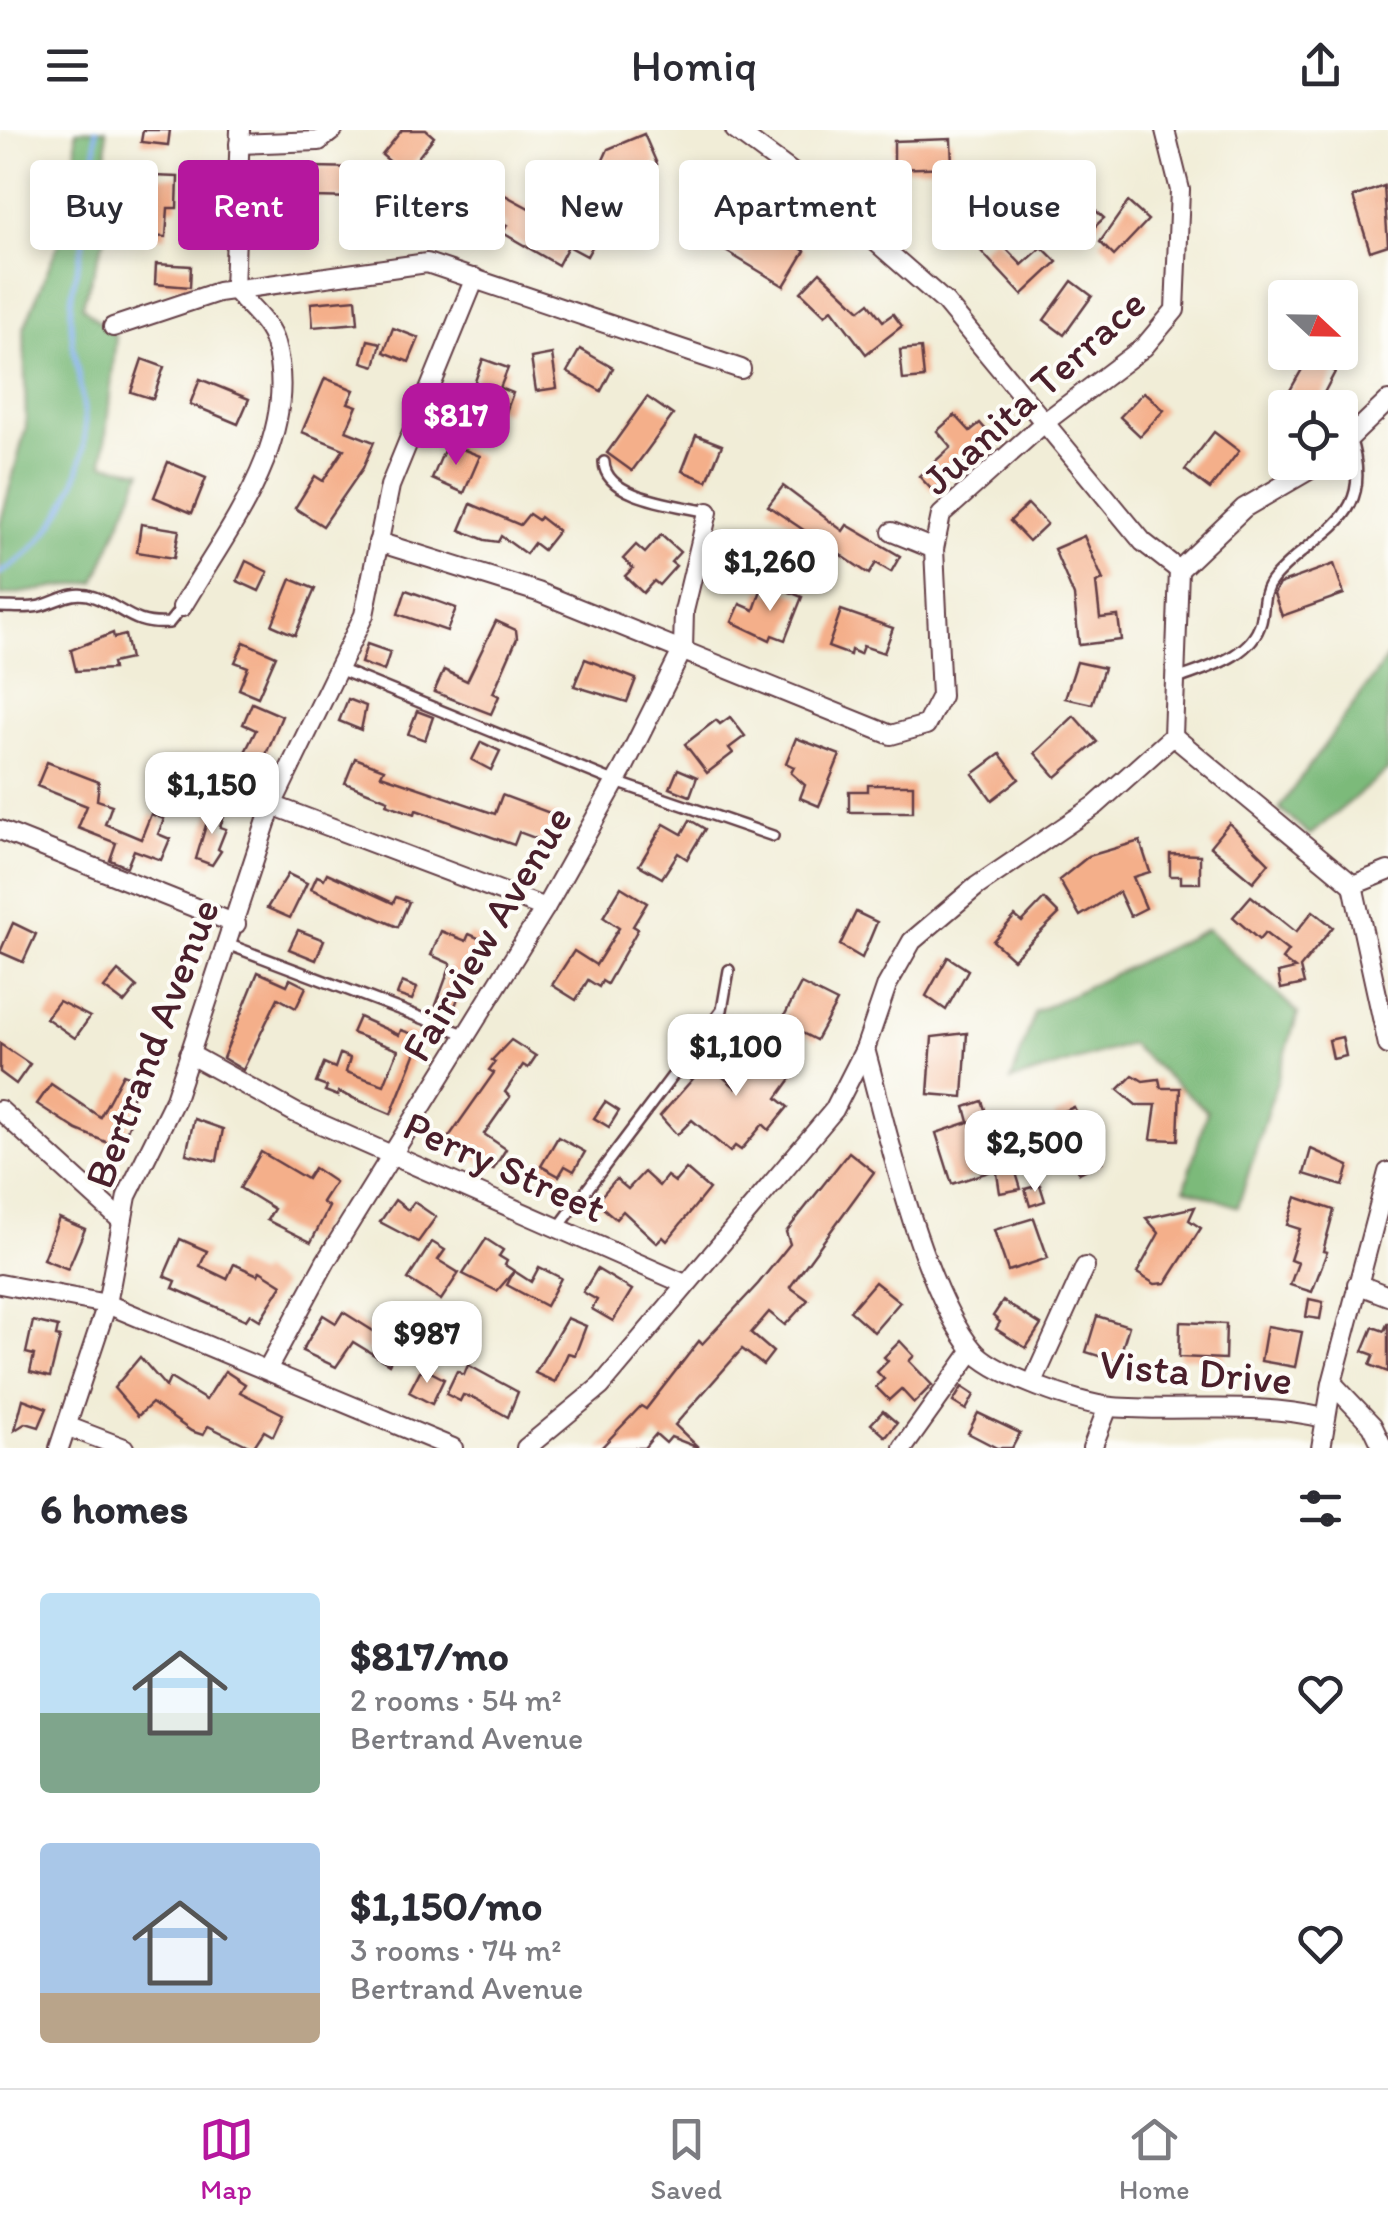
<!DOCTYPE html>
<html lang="en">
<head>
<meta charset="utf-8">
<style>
  :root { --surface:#fff; --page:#f7f7f7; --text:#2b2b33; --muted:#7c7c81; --line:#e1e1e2; --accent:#b5179e }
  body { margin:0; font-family:Itim,sans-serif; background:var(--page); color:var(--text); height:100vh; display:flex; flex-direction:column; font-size:38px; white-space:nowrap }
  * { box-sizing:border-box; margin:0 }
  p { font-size:32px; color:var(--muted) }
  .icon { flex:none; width:55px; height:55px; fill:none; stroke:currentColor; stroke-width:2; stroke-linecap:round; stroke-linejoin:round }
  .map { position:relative; height:1318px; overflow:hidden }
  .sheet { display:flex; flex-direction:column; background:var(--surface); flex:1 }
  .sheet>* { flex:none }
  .top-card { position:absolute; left:30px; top:30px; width:1330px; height:90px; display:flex; gap:20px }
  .needle { width:65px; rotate:112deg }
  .fabs { position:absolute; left:1268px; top:150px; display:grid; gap:20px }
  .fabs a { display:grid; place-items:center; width:90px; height:90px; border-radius:10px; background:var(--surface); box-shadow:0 5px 15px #0003; font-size:50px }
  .price { position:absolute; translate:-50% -85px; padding:0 22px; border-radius:20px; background:#fff; color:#222; font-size:32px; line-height:65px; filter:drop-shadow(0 2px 5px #0008) }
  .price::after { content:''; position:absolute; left:50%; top:60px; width:30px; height:22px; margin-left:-15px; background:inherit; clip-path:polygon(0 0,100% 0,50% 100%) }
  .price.selected { background:var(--accent); color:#fff }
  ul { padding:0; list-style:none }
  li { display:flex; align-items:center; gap:30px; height:250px; padding:0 40px }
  li span { display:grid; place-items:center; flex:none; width:280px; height:200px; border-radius:10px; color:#555 }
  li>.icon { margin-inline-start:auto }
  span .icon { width:120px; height:120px; fill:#fffc; stroke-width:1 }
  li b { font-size:42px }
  h2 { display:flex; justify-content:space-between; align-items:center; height:120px; padding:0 40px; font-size:42px }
  .pill { padding:0 35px; border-radius:10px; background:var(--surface); box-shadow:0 5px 15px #0003; font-size:35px; line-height:90px }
  .pill.selected { background:var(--accent); color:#fff }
  header { display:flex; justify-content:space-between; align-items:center; height:130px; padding:0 40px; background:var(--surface); font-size:45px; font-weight:600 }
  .menu { display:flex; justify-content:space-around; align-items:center; height:140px; border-top:2px solid var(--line); background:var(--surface); font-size:28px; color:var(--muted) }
  .menu a { display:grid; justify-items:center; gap:5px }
  .menu .selected { color:var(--accent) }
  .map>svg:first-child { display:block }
  .forest { fill:#7cba7a; stroke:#636c52; stroke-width:2.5 }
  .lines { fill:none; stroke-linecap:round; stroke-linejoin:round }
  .stream { stroke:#80afeb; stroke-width:5 }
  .building { fill:#f4af8a }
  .service-casing { stroke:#633e45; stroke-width:14 }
  .minor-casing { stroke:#633e45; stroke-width:22 }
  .service { stroke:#fff; stroke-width:9 }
  .minor { stroke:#fff; stroke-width:18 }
  .labels { text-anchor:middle; stroke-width:8; stroke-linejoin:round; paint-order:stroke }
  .street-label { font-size:42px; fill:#4a1f2b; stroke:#fdfcf7 }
</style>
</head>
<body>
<header><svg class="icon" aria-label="menu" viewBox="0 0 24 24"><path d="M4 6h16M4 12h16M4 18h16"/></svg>Homiq<svg class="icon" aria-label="share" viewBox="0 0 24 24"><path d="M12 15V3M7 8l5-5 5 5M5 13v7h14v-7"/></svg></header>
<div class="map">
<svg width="1388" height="1318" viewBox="0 0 1388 1318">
  <rect width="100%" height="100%" fill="#fdfcf7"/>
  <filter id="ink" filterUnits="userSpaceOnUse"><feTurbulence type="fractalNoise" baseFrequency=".01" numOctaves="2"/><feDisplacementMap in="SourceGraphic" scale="20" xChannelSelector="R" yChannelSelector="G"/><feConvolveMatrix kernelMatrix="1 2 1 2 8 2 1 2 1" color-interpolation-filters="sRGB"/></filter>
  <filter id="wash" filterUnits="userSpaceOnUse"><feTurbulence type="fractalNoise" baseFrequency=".0048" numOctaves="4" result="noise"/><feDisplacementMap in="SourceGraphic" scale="40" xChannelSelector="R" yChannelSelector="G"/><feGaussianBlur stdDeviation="2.25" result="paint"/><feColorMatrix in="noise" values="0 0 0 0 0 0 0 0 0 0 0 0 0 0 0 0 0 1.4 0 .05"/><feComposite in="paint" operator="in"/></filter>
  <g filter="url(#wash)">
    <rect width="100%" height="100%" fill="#f1edd7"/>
    <!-- forest -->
    <g class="forest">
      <path d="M76 0H106L109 95 82 176 116 207 103 334 142 341 95 452 0 466V394L26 297 24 198 76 70Z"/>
      <path d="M1388 527V640L1310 705 1279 678Z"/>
      <path d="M1207 799 1298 883 1238 1077 1185 1058 1207 981 1130 914 1011 951 1035 882Z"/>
    </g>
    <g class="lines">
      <!-- stream -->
      <path class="stream" d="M0 443C54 413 91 344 84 281 80 245 69 211 71 175 72 147 83 119 88 92 94 61 96 31 96 0"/>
    </g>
    <g id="blocks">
      <!-- building -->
      <g class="building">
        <path d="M143 0H170L168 15 141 12Z"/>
        <path d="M402 0H426L434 7 405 44 382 25Z"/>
        <path d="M644 4 657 34 640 41 624 76 616 73 587 126 568 116 558 135 503 103 507 95 476 79 488 56 553 91 565 70 581 79 608 19Z"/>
        <path d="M951 9 952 37 894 39V11Z"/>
        <path d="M313 37 361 38 359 68 312 67Z"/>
        <path d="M153 46 178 47 177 78H168L166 107 128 105 129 81 152 83Z"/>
        <path d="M388 53 409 73 388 95 368 76Z"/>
        <path d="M1384 56 1388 115 1370 121 1353 67Z"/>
        <path d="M1085 71 1104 88 1089 102 1072 86Z"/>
        <path d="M1128 72 1148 90 1114 126 1100 112Z"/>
        <path d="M720 77 762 108 768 99 805 121 784 156 699 105Z"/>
        <path d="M994 106 1022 135 1042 117 1057 132 1022 165 980 120Z"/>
        <path d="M156 134 191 136 190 157 155 154Z"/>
        <path d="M820 142 860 180 869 173 883 191 893 184 902 196 866 224 832 179 825 185 801 162Z"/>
        <path d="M1072 151 1092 166 1064 205 1044 190Z"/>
        <path d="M356 169 358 193 313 197 311 173Z"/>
        <path d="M393 198 419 208 409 232 384 222Z"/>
        <path d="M368 210 381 213 375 236 362 232Z"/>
        <path d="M921 218 924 248 903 250 900 220Z"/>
        <path d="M580 219 613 238 601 261 567 242Z"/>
        <path d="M552 224 557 258 536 261 531 228Z"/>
        <path d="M1309 227 1335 242 1316 278 1288 264Z"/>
        <path d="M142 229 164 237 153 269 131 262Z"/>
        <path d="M483 229 508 238 500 258 513 263 506 282 469 268Z"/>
        <path d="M325 248 354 260 348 273 357 276 346 301 374 312 363 338 323 396 295 378 315 346 323 351 344 319 302 302Z"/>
        <path d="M200 249 249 269 238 294 190 274Z"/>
        <path d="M1144 262 1164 280 1140 306 1120 287Z"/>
        <path d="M647 267 673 285 632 341 607 323Z"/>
        <path d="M955 285 970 301 980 293 992 307 933 361 919 346 951 317 937 301Z"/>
        <path d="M1214 302 1239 321 1210 359 1185 340Z"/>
        <path d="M696 305 722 315 707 351 682 341Z"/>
        <path d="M447 313 480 326 464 363 432 349Z"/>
        <path d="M168 332 206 348 192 383 154 367Z"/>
        <path d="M783 356 843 401 847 395 900 426 891 442 876 433 869 444 768 376Z"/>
        <path d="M471 374 520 395 529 384 538 390 540 387 558 401 543 420 534 413 526 424 501 406 498 412 485 410 460 400Z"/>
        <path d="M1028 374 1047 394 1029 411 1010 391Z"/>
        <path d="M141 394 179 400 174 428 137 422Z"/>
        <path d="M661 405 680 422 671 432 676 436 659 455 654 451 643 463 625 446 633 438 623 429 636 415 645 423Z"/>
        <path d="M1084 406 1103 450 1096 453 1100 488 1118 486 1121 510 1079 515 1074 466 1054 419Z"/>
        <path d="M246 431 268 442 259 461 237 451Z"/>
        <path d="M1334 434 1344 464 1282 486 1274 464 1279 454Z"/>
        <path d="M291 449 315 459 295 505 272 495Z"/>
        <path d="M775 456 802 467 785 510 772 505 770 510 732 492 740 474 754 480 761 460 772 464Z"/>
        <path d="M406 460 456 478 447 501 398 484Z"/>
        <path d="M841 480 893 498 884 523 863 516 860 524 851 520 850 525 828 517Z"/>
        <path d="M496 491 516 500 517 508 493 563 499 566 491 584 434 562 444 540 467 551Z"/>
        <path d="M113 503 114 508 125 505 130 529 112 533 113 539 76 541 71 520Z"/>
        <path d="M244 512 276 526 258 567 239 559 248 537 235 532Z"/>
        <path d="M367 514 390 522 384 541 361 533Z"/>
        <path d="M585 529 636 549 627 572 574 556Z"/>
        <path d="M1077 532 1104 538 1092 574 1065 568Z"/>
        <path d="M348 569 366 576 361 600 339 591Z"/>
        <path d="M252 573 282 586 251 660 231 650 256 600 243 594Z"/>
        <path d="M417 581 433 587 425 610 408 604Z"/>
        <path d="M1074 586 1097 612 1056 647 1035 623Z"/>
        <path d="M730 587 745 606 729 618 733 623 707 643 685 614 716 590 720 594Z"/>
        <path d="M796 608 840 625 819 676 800 668 805 655 791 643 794 637 786 633Z"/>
        <path d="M481 612 500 621 491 640 472 630Z"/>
        <path d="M1000 624 1019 649 992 670 973 644Z"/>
        <path d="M355 628 384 639 381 645 495 684 502 665 558 686 548 713 519 702 514 715 416 680 415 684 386 674 388 670 345 653Z"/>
        <path d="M47 632 99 652 97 670 112 675 105 694 141 709 151 684 164 689 158 704 170 709 161 730 134 720 127 737 110 730 116 713 78 698 87 676 37 656Z"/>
        <path d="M678 639 697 647 690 666 670 658Z"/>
        <path d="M868 655H913V682H849V661H868Z"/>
        <path d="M212 675 226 681 220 697 226 699 218 719 221 721 212 735 196 729Z"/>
        <path d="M690 690 705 699 687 729 678 723 662 748 639 735 664 694 682 704Z"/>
        <path d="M1229 693 1269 733 1253 752 1210 716Z"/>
        <path d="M1140 711 1150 742 1133 747 1146 778 1130 786 1119 762 1080 786 1059 750 1089 726Z"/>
        <path d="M1170 724 1200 725V753H1181V746H1170Z"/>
        <path d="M327 743 393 773 396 767 409 772 398 797 311 759 317 746 324 749Z"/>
        <path d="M288 744 307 753 290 788 267 778Z"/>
        <path d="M621 757 647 773 633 796 638 799 607 854 602 851 599 857 588 850 576 870 552 855 574 821 596 835 619 798 603 787Z"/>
        <path d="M1251 766 1296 802 1313 781 1333 797 1300 838 1304 854 1281 859 1278 843 1295 839 1282 829 1288 821 1265 803 1259 810 1233 787Z"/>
        <path d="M1044 769 1059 784 1013 829 993 811 1015 786 1022 792Z"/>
        <path d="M856 782 877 792 862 828 840 815Z"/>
        <path d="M13 793 36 804 23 832 0 822Z"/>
        <path d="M298 800 324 810 316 830 289 819Z"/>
        <path d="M441 801 466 811 469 804 483 810 479 817 488 821 479 842 470 838 453 881 436 875 451 834 431 825Z"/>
        <path d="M948 827 968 840 946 880 926 866Z"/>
        <path d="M118 841 137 857 124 873 104 858Z"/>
        <path d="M258 842 287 855 290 849 306 857 296 878 278 868 243 940 223 928Z"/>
        <path d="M402 852 417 858 412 870 397 865Z"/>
        <path d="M801 854 837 872 816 910 781 892Z"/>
        <path d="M59 871 90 887 75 908 46 888Z"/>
        <path d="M359 887 399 905 401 900 422 907 391 984 339 962 338 966 325 961 327 957 316 953 324 933 335 938 340 924 350 928 346 942 384 955 398 920 352 903Z"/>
        <path d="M967 903 963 967 928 964 932 907Z"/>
        <path d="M1342 907 1346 926 1333 929 1329 910Z"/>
        <path d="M767 909 803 932 777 968 788 977 769 1000 763 994 741 1020 735 1016 730 1022 692 990 677 1005 660 986 707 933 736 958Z"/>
        <path d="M511 910 536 926 528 938 523 935 505 962 510 967 484 1004 506 1019 493 1040 446 1011 494 943 489 940 495 932 492 930Z"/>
        <path d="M0 914 30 934 16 954 0 942Z"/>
        <path d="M123 944 139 950 129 975 136 978 120 1018 77 1000 37 974 51 954 100 987Z"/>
        <path d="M1133 945 1143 951 1159 949 1161 958H1180L1178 1010 1151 1009 1156 975H1136L1118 960Z"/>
        <path d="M982 971 989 991 974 996 989 1042 952 1054 936 1003 969 992 965 977Z"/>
        <path d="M605 972 619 981 609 997 594 988Z"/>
        <path d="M1074 977 1102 1032 1079 1043 1054 986Z"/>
        <path d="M194 989 223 999 217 1031 186 1024Z"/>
        <path d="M558 1007 585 1022 574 1041 565 1036 559 1046 541 1036Z"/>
        <path d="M1311 1019 1349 1036 1343 1056 1304 1044Z"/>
        <path d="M261 1022 307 1049 314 1038 335 1052 322 1072 329 1077 311 1112 267 1090 274 1079 240 1058Z"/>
        <path d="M849 1022 874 1042 790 1157 808 1170 785 1195 769 1182 751 1203 773 1222 763 1235 742 1219 675 1295 699 1318 671 1307 666 1313 656 1304 644 1318H601L641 1276 646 1279 699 1211 702 1214 758 1154 790 1114 786 1102Z"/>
        <path d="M1013 1033 1021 1059 1000 1063 996 1037Z"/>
        <path d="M686 1039 709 1059 667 1111 663 1107 657 1113 623 1081 616 1089 596 1072 616 1049 628 1059 644 1042 659 1056 667 1046 675 1052Z"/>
        <path d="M1040 1055 1045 1071 1030 1076 1025 1059Z"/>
        <path d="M1296 1067 1334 1080 1323 1121 1327 1122 1312 1162 1290 1155 1298 1133 1290 1130 1300 1099 1287 1095Z"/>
        <path d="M395 1070 408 1080 414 1072 436 1087 418 1112 380 1092Z"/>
        <path d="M1195 1077 1189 1090 1201 1098 1166 1153 1155 1154 1137 1143 1159 1103 1146 1088Z"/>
        <path d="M59 1088 85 1099 68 1139 43 1129Z"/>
        <path d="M1034 1088 1048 1128 1008 1141 994 1100Z"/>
        <path d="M180 1109 207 1121 200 1136 227 1149 234 1134 258 1145 260 1141 282 1155 260 1190 250 1184 246 1190 173 1158 176 1151 164 1146Z"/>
        <path d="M486 1109 503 1120 499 1126 507 1131 505 1135 531 1152 539 1137 561 1148 546 1176 507 1155 514 1141 497 1161 463 1144Z"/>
        <path d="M432 1112 445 1120 438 1130 459 1143 441 1170 408 1149Z"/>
        <path d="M597 1139 632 1160 613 1191 592 1179 597 1170 583 1162Z"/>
        <path d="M875 1152 900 1172 874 1202 850 1181Z"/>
        <path d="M1309 1169 1323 1172 1320 1189 1306 1187Z"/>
        <path d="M1003 1171 1041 1195 1026 1218 996 1199 1000 1192 993 1186Z"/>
        <path d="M343 1182 375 1202 382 1189 401 1199 398 1205 402 1208 389 1234 353 1212 336 1237 302 1221 323 1185 336 1193Z"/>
        <path d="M458 1182 466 1195 457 1206 446 1196Z"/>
        <path d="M1097 1186 1129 1196 1118 1232 1086 1222Z"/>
        <path d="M567 1188 586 1196 575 1225 568 1223 555 1252 535 1243Z"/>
        <path d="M33 1191 58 1197 56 1206 60 1207 50 1247 30 1242 34 1225 26 1223Z"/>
        <path d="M1180 1192 1226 1194 1225 1229 1179 1227Z"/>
        <path d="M1388 1192V1242L1370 1235 1374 1225 1363 1221 1373 1197 1384 1201Z"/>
        <path d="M1267 1196 1302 1202 1295 1237 1261 1231Z"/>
        <path d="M900 1211 914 1226 909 1231 932 1255 914 1273 901 1259 889 1270 876 1257 884 1249 877 1242 888 1231 884 1227Z"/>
        <path d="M140 1227 166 1257 170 1248 206 1270 225 1241 245 1254 240 1262 283 1284 273 1306 264 1301 253 1318 208 1296 203 1305 191 1301 152 1273 138 1286 114 1258Z"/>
        <path d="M468 1235 518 1262 508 1287 474 1268 463 1265 460 1271 446 1264 457 1241 464 1245Z"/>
        <path d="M427 1240 444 1249 432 1274 409 1262 420 1241Z"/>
        <path d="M962 1257 974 1265 966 1280 953 1272Z"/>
        <path d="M23 1269 47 1278 39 1297 26 1293 15 1300Z"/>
        <path d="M883 1281 897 1293 886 1307 871 1294Z"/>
        <path d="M978 1283 1020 1303 1012 1318H997L968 1303Z"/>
      </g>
    </g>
  </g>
  <g filter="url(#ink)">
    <use href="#blocks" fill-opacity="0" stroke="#633e45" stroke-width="2.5"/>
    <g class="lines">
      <defs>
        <g id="service">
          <path d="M604 332C605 369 680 375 708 382"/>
          <path d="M0 477C13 477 28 479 40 476 59 471 73 459 94 467 124 478 132 496 169 493L182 477"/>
          <path d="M341 540 616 652 773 706"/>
          <path d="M1175 550C1205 538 1251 528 1261 492 1265 476 1261 463 1273 449 1316 399 1378 392 1350 308"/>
          <path d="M227 814 467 905"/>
          <path d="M558 1098 722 880 729 840"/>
        </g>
        <g id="minor">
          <path d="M735 0 820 63 945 172 1143 412 1179 440"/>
          <path d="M239 14 319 11 333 0"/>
          <path d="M113 197 218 162 427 133 741 239"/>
          <path d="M1340 317 1388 271"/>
          <path d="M892 402 934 419"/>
          <path d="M378 412 538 462 891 605 926 595 941 566 934 419 941 385 1045 292 1144 217 1175 180 1180 60 1165 0"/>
          <path d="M182 477C226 402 302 308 275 214 269 192 248 177 234 159L240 0"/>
          <path d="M1173 606 1353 755 1388 915"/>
          <path d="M272 675 545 778"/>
          <path d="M0 700 236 794"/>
          <path d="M1353 755 1388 741"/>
          <path d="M865 919C887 999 921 1157 973 1220 994 1245 1080 1274 1112 1277 1184 1283 1254 1271 1324 1288"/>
          <path d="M189 924 296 983 685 1154"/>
          <path d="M0 980 122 1091"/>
          <path d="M0 1154 107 1174 453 1318"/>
          <path d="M1357 1154 1388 1166"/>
          <path d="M268 1238 326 1131 545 778 624 637 683 519 684 481 708 382"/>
          <path d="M1033 1252 1085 1137"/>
          <path d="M1332 1253 1372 1295 1383 1318"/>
          <path d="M69 1297 124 1318"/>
          <path d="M59 1318 107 1174 127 1066 175 969 272 675 364 485 390 356 475 148"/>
          <path d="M526 1318 601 1256 834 980 865 919 887 855 912 811 977 756 1096 675 1173 606 1179 440 1244 378 1323 332"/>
          <path d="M903 1318 973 1220"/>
          <path d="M1092 1318 1108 1277"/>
          <path d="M1321 1318 1332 1253 1388 1042"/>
        </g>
      </defs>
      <!-- service casing -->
      <use href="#service" class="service-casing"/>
      <!-- minor casing -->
      <use href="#minor" class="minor-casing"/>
      <!-- service -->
      <use href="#service" class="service"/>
      <!-- minor -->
      <use href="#minor" class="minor"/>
    </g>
  </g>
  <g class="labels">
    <!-- street labels -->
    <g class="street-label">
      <text transform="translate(1033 261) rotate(-42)" y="15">Juanita Terrace</text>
      <text transform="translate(486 803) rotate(-59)" y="15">Fairview Avenue</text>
      <text transform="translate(151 913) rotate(-69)" y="15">Bertrand Avenue</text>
      <text transform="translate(505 1036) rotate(24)" y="15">Perry Street</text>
      <text transform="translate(1196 1241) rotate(5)" y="15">Vista Drive</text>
    </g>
  </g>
</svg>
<div class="fabs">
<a><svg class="needle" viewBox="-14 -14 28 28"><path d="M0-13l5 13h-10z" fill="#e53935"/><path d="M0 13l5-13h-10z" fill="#7c7c81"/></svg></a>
<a><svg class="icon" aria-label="locate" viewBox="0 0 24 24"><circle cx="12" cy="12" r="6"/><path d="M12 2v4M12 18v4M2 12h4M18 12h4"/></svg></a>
</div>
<b class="price selected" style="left:456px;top:338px">$817</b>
<b class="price" style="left:770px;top:484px">$1,260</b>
<b class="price" style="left:212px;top:707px">$1,150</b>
<b class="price" style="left:736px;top:969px">$1,100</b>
<b class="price" style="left:1035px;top:1065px">$2,500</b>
<b class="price" style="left:427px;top:1256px">$987</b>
<div class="top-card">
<a class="pill">Buy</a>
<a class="pill selected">Rent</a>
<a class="pill">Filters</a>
<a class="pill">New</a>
<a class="pill">Apartment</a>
<a class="pill">House</a>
</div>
</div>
<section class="sheet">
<h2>6 homes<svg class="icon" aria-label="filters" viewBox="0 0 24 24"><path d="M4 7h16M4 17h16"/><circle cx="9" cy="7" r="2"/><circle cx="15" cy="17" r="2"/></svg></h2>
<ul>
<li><span style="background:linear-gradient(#bfe0f5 60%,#7fa58c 0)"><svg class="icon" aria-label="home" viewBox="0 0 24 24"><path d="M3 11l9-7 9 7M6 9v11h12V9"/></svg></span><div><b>$817/mo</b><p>2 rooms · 54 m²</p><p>Bertrand Avenue</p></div><svg class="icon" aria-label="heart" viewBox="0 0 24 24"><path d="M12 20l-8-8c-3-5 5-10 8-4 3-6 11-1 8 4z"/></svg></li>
<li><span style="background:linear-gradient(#a9c7e8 75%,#b9a48a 0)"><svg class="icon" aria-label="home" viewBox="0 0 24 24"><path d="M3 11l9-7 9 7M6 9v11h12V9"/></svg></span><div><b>$1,150/mo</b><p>3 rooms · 74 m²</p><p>Bertrand Avenue</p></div><svg class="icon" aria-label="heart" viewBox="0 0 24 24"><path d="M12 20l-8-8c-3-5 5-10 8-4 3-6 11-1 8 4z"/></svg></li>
</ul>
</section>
<nav class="menu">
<a class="selected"><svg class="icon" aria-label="map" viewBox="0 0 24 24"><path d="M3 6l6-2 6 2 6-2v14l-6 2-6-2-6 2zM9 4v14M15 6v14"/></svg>Map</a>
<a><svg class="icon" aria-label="saved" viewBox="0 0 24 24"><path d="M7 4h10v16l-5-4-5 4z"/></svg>Saved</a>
<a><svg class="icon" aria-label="home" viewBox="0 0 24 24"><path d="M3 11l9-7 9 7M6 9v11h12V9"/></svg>Home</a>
</nav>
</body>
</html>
